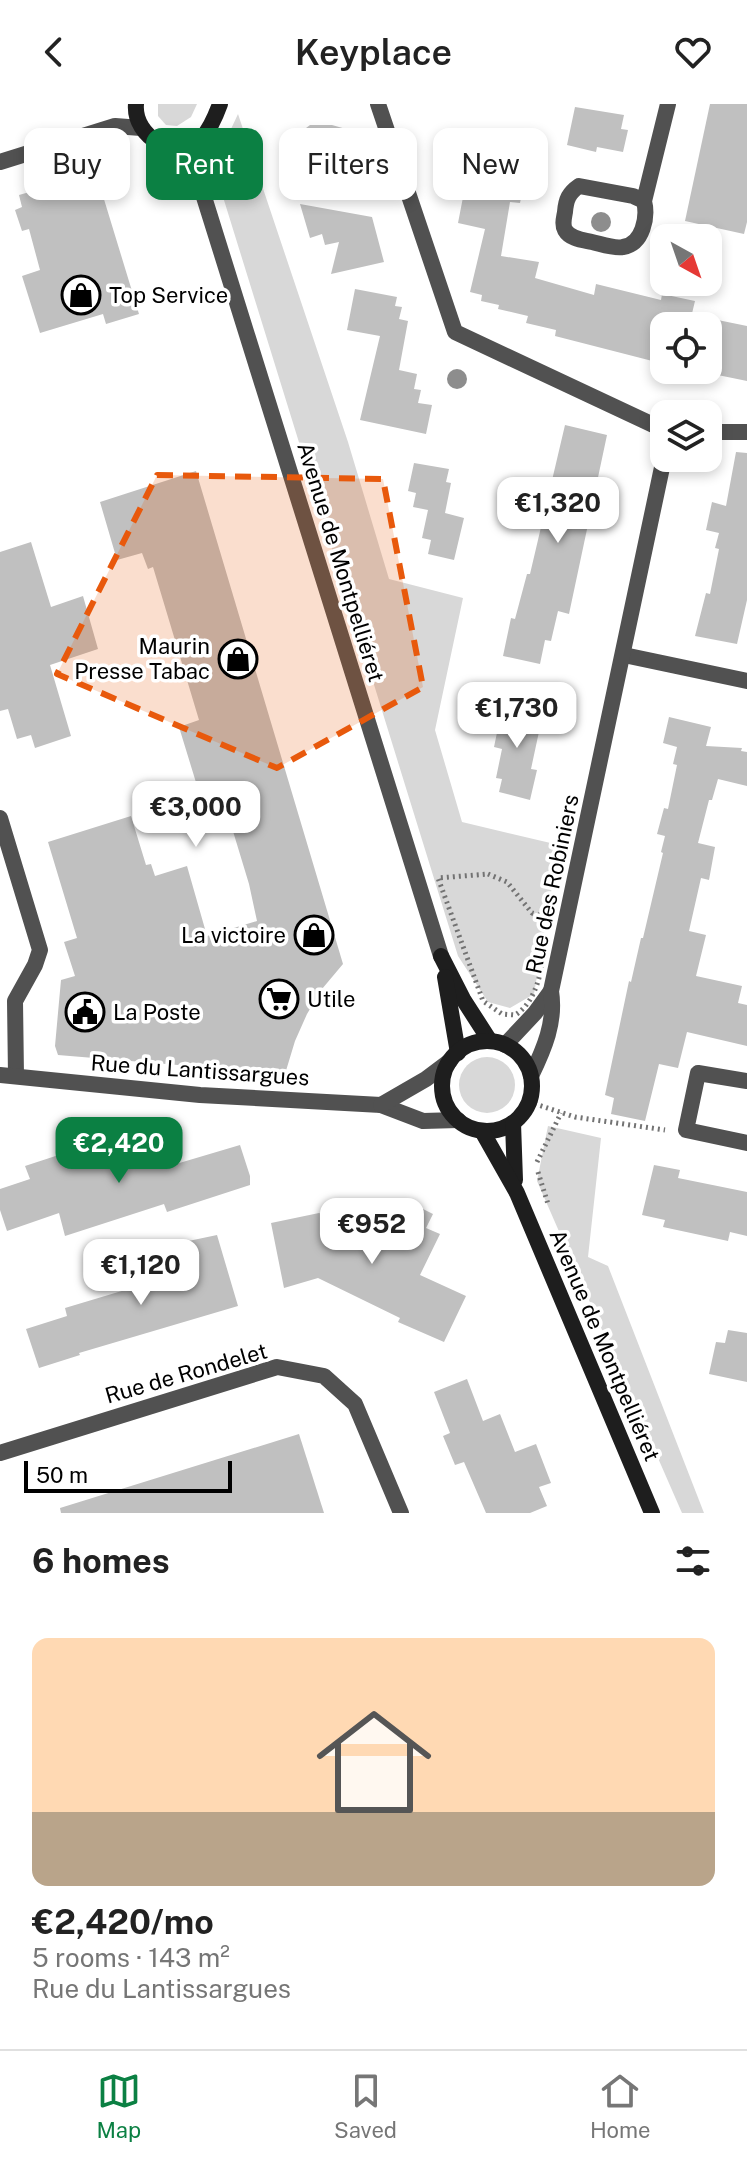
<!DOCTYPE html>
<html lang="en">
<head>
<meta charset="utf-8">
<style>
  :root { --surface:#fff; --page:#f2f2f2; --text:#222; --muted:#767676; --line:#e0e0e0; --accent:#0b8043 }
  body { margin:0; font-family:"Public Sans",sans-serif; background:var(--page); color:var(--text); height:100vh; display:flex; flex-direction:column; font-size:30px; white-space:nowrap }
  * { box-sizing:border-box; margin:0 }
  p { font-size:26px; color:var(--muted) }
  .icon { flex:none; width:44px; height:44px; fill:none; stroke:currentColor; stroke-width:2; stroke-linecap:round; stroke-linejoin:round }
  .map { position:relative; height:1409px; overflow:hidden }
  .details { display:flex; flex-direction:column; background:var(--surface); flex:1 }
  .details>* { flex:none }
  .banner { position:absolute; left:24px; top:24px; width:700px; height:72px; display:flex; gap:16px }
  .needle { width:52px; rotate:140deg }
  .fabs { position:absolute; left:650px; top:120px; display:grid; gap:16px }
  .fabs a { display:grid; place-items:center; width:72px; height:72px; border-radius:16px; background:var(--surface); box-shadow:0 4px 12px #0003; font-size:40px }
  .scale { position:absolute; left:24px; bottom:20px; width:208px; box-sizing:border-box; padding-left:8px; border:4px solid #000; border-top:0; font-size:22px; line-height:28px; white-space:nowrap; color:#000; -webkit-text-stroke:6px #fff; paint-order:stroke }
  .price { position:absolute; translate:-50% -68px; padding:0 18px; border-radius:16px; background:#fff; color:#222; font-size:26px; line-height:52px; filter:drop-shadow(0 2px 4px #0008) }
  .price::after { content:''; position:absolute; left:50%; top:48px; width:24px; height:18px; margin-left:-12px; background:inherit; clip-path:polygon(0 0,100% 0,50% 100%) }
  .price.active { background:var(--accent); color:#fff }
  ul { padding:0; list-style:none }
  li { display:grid; align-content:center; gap:16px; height:424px; padding:0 32px }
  li span { display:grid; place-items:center; height:248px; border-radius:16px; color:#555 }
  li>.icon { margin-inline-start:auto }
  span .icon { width:144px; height:144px; fill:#fffc; stroke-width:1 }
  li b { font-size:34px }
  h2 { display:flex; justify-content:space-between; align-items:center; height:96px; padding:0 32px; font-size:34px }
  .tag { padding:0 28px; border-radius:16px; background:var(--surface); box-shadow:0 4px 12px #0003; font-size:28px; line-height:72px }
  .tag.active { background:var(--accent); color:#fff }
  header { display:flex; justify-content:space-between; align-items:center; height:104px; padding:0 32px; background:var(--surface); font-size:36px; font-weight:600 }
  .tabs { display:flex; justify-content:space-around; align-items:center; height:112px; border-top:2px solid var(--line); background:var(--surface); font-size:22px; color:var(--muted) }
  .tabs a { display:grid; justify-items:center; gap:4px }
  .tabs .active { color:var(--accent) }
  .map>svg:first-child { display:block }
  .green { fill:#d8d8d8 }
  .building { fill:#c0c0c0 }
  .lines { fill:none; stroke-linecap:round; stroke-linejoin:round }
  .path { stroke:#737373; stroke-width:5; stroke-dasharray:2 4; stroke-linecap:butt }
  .street { stroke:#515151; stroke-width:16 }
  .secondary { stroke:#1e1e1e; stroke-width:16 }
  .tree { fill:#8d8d8d }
  .marked { fill:#e8590c; fill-opacity:0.2; stroke:#e8590c; stroke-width:6; stroke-dasharray:16 10; stroke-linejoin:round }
  .labels { text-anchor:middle; stroke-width:7; stroke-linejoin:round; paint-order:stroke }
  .poi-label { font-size:22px; fill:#000; stroke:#fff; text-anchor:start }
  .street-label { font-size:22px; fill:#000; stroke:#fff }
</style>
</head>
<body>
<header><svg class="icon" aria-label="back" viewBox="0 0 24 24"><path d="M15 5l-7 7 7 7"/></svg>Keyplace<svg class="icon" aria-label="heart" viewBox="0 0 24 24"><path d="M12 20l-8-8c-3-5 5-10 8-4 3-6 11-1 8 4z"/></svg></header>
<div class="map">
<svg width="747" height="1409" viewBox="0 0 747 1409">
  <rect width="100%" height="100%" fill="#fff"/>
  <!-- green -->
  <g class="green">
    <path d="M158 0H197L191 13 177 22 166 21 158 12Z"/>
    <path d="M238 10 348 338 389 475 463 494 435 626 462 718 559 741 534 890 510 904 488 898 458 852 219 80 224 40Z"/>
    <circle cx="487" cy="981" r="28"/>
    <path d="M548 1022 601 1034 588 1153 608 1162 704 1409H682L537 1077Z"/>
  </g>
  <!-- building -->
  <g class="building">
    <path d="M710 0H747V118L744 130 685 117Z"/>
    <path d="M575 3 624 11 621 25 628 26 623 48 597 43 596 48 567 41Z"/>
    <path d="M310 21H332L346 25 362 76 298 95 284 49 293 34Z"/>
    <path d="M479 60 526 70 520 99 510 98 501 152 539 158 535 174 594 191 596 180 661 196 662 190 695 197 689 222H664V260L555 232 556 226 526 219 528 212 498 205 499 201 481 197 482 191 470 188 485 125 458 119 464 88 472 90Z"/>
    <path d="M96 69 139 210 106 220 103 210 40 229 22 172 40 166 29 125 22 127 15 106 22 103 19 91Z"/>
    <path d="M300 100 372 113 384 158 331 170 339 138 325 141 322 130 310 134Z"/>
    <path d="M355 185 397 193 395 202 402 203 399 215 408 217 399 266 417 270 414 285 421 286 418 299 432 301 426 330 360 316 380 232 347 226Z"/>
    <path d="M708 214 747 222V277L708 269Z"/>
    <path d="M565 321 607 331 569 510 558 507 551 537 545 536 540 560 503 552 511 514 515 515 527 470H530Z"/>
    <path d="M736 348 747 349V496L737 540 695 532 706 489 710 490 719 445 715 444 719 429 706 426 712 398 726 402Z"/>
    <path d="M414 359 449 365 446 378 451 379 445 409 464 414 454 456 428 450 431 436 422 434 428 406 413 403 416 389 408 387Z"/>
    <path d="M196 367 343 860 322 885 307 910 295 937 285 970 58 951 55 942 61 876 75 872 64 838 77 834 48 738 131 712 146 761 151 760 155 772 187 762 207 832 257 817 249 780 222 691 202 698 179 623 199 616 153 463 148 465 142 449 117 456 100 398Z"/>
    <path d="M31 438 51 503 83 492 98 545 50 561 71 632 35 644 31 631 17 635 8 605 0 607V448Z"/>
    <path d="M503 600 540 608 536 623H540L531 665 537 666 530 696 499 688 502 675 496 674 502 645 494 643Z"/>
    <path d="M669 613 711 623 706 642 742 644 741 647 747 648V682L718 675 712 696H709L698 739 715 743 709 776 701 774 689 827 706 831 696 872 742 882 738 899 747 901V942L687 928 678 964 659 960 645 1017 611 1010 614 994 605 991 629 877 631 878 641 834H643L663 749 661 748 665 732 657 730 664 704 668 705 677 661 673 660 677 643 663 639Z"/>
    <path d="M167 1032 176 1060 240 1041 250 1072V1081L167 1108 164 1100 65 1132 59 1109 7 1127 0 1106V1085L30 1075 25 1062 83 1043 86 1057Z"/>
    <path d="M654 1061 680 1066 678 1074 747 1088V1132L730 1128 728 1137 663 1123 665 1116 642 1111Z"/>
    <path d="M403 1095 433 1110 426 1124 440 1130 420 1171 466 1192 444 1238 398 1218 400 1214 318 1174 284 1184 271 1119 319 1109 372 1134 391 1121Z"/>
    <path d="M217 1131 238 1202 79 1249 80 1251 39 1264 26 1225 67 1212 65 1204 185 1168 179 1139Z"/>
    <path d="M728 1226 747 1229V1278L709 1270 716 1238 725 1239Z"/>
    <path d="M467 1275 483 1317 500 1310 515 1348 536 1340 551 1379 539 1383 547 1402 530 1409H486L464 1358 455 1361 443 1332 450 1329 434 1288Z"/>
    <path d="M299 1330 324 1409H61L60 1404Z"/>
  </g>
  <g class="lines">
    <!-- path -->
    <g class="path">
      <path d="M488 770 507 778 532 809 549 814C543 845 544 893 515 911L502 910 483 897 438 774Z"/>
      <path d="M529 998 575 1013 665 1026"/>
      <path d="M537 1058 561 1009"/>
      <path d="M538 1068 548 1100"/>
    </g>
    <!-- street -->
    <g class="street">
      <path d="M378 0 455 228 664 326"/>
      <path d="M0 58 115 22 141 24"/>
      <path d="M199 77 441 852"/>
      <path d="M644 97 633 92 579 82C569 89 566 95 565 108 564 114 562 120 565 126 570 135 583 136 592 138 601 140 615 145 623 143 643 140 648 113 644 97L668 0"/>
      <path d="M708 328H747"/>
      <path d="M624 551 747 577"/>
      <path d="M0 714 40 846 35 861 15 897 16 972"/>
      <path d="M505 941 535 909 551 887"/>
      <path d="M0 971 200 991 381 1001 423 1017 458 1016"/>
      <path d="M531 972C544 945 556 918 551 887L664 354"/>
      <path d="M747 977 698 969 686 1026 747 1039"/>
      <path d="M381 1001 426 975 450 957"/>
      <path d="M0 1349 277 1263 324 1272 355 1300 401 1409"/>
    </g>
    <!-- secondary -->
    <g class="secondary">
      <path d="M136 0C133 33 177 59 202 34 210 25 216 11 220 0"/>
      <path d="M173 45 199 77"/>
      <path d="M199 77 201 35"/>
      <path d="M441 852 463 895 490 937"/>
      <path d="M445 873 458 949"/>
      <circle cx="487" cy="982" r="45"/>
      <path d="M513 1019 515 1076"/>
      <path d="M482 1027 517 1089 652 1409"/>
    </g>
  </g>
  <!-- trees -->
  <g class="tree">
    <circle cx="601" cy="118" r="10"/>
    <circle cx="457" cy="275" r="10"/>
  </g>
  <!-- marked area -->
  <path class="marked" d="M157 371 383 375 423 583 277 664 57 570Z"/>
  <!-- icons -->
  <defs>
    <symbol id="shop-ring" viewBox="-11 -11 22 22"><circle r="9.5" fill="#fff" stroke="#000" stroke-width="1.5"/><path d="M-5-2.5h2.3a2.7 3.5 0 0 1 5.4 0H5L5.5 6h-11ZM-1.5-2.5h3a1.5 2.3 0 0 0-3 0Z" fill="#000"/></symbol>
    <symbol id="supermarket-ring" viewBox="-11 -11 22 22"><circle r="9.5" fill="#fff" stroke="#000" stroke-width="1.5"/><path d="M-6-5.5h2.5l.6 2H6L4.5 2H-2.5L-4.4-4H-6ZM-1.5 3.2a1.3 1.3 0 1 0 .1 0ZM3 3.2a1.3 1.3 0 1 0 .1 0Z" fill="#000"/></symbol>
    <symbol id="civic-ring" viewBox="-11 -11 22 22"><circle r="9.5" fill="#fff" stroke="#000" stroke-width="1.5"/><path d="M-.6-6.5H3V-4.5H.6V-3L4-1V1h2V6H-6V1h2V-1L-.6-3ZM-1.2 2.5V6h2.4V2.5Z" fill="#000"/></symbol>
  </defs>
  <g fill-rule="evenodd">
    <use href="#shop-ring" x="59" y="169" width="44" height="44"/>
    <use href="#shop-ring" x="216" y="533" width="44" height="44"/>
    <use href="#shop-ring" x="292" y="809" width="44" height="44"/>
    <use href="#supermarket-ring" x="257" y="873" width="44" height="44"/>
    <use href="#civic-ring" x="63" y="886" width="44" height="44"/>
  </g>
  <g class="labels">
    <!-- poi labels -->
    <g class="poi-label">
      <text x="109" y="199">Top Service</text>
      <text x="210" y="550" text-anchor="end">Maurin<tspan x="210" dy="25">Presse Tabac</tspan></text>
      <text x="286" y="839" text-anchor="end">La victoire</text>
      <text x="307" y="903">Utile</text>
      <text x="113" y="916">La Poste</text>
    </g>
    <!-- street labels -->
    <g class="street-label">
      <text transform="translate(341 458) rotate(73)" y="8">Avenue de Montpelliéret</text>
      <text transform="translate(552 780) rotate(-78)" y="8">Rue des Robiniers</text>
      <text transform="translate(200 966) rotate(4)" y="8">Rue du Lantissargues</text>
      <text transform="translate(605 1241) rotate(67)" y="8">Avenue de Montpelliéret</text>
      <text transform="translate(186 1269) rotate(-16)" y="8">Rue de Rondelet</text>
    </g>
  </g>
</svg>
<div class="fabs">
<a><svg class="needle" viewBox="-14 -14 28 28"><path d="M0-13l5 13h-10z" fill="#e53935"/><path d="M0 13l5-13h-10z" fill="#767676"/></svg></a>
<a><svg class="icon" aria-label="locate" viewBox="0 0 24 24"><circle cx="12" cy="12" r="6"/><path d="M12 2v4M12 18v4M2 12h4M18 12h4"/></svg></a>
<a><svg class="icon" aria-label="layers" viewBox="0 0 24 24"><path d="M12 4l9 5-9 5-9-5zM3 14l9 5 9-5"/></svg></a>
</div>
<div class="scale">50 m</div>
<b class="price" style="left:558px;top:441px">€1,320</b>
<b class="price" style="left:517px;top:646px">€1,730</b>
<b class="price" style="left:196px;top:745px">€3,000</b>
<b class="price active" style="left:119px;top:1081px">€2,420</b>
<b class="price" style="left:372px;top:1162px">€952</b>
<b class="price" style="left:141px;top:1203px">€1,120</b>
<div class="banner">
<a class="tag">Buy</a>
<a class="tag active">Rent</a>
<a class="tag">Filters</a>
<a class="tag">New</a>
</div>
</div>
<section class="details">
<h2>6 homes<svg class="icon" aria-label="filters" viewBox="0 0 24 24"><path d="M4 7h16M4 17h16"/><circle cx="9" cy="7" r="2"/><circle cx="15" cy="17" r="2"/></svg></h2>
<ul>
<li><span style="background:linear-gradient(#ffd9b3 70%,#b9a48a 0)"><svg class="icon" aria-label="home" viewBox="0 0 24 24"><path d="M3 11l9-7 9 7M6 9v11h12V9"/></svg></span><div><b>€2,420/mo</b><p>5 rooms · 143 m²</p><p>Rue du Lantissargues</p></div></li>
</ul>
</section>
<nav class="tabs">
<a class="active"><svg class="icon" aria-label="map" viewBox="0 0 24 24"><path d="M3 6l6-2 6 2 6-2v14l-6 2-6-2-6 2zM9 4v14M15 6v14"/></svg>Map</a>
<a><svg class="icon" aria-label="saved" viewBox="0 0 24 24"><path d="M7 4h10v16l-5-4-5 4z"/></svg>Saved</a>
<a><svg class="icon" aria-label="home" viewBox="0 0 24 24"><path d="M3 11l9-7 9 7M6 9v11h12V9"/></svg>Home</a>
</nav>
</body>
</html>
